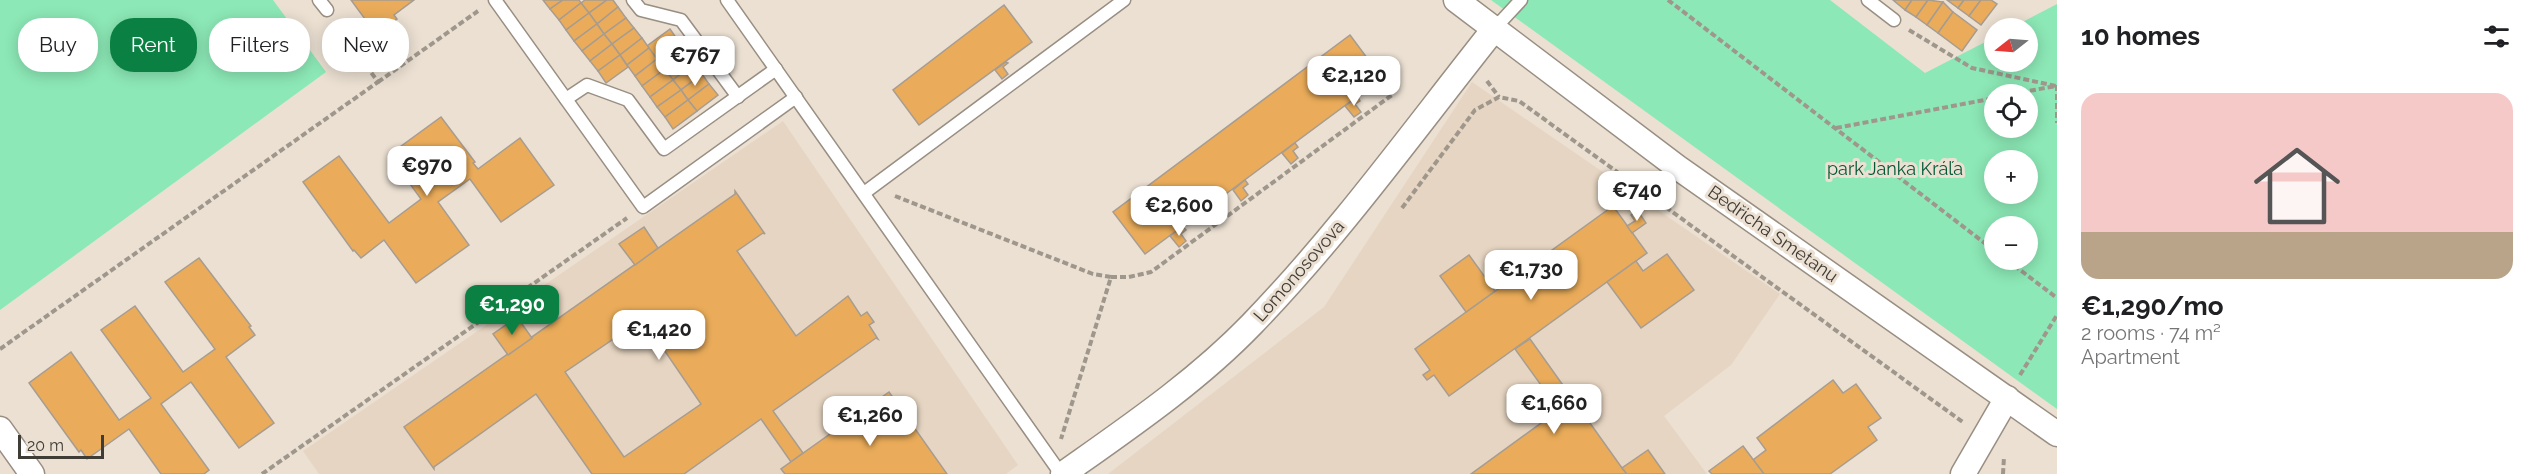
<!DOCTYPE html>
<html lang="en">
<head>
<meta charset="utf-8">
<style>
  :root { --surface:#fff; --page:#f2f2f2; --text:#202124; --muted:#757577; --line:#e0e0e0; --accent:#0b8043 }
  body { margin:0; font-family:Raleway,sans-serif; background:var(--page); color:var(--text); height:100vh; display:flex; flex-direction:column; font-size:22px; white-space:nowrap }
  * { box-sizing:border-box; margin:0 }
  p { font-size:20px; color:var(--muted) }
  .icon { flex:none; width:33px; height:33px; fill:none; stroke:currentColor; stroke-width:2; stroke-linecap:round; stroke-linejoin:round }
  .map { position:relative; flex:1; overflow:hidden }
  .drawer { display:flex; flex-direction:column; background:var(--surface); width:480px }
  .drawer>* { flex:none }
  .hud { position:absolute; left:18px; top:18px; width:570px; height:54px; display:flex; gap:12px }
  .needle { width:39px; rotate:253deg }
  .buttons { position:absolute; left:1984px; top:18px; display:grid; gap:12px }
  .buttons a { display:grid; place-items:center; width:54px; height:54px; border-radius:50%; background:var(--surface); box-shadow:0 3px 15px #0003; font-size:30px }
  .scale { position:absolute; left:18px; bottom:15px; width:86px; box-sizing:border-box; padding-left:6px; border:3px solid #3f3b35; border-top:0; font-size:16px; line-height:21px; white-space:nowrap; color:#3f3b35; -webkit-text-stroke:4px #ebe0d2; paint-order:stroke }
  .price { position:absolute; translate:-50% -51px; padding:0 14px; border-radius:12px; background:#fff; color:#222; font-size:20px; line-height:39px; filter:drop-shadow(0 2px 3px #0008) }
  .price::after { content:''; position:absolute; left:50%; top:36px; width:18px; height:14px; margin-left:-9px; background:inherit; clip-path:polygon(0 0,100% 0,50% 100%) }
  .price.on { background:var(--accent); color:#fff }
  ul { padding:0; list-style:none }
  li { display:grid; align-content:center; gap:12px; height:318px; padding:0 24px }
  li+li { border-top:2px solid var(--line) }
  li span { display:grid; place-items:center; height:186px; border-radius:18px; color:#555 }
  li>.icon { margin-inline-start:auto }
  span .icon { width:108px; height:108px; fill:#fffc; stroke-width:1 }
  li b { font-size:26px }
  h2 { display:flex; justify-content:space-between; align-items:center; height:72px; padding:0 24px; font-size:26px }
  .pill { padding:0 21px; border-radius:24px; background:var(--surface); box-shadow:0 3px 15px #0003; font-size:21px; line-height:54px }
  .pill.on { background:var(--accent); color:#fff }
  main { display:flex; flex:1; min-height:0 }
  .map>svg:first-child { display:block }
  .built { fill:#e6d5c2 }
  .green { fill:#8ce8b6; fill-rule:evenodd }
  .building { fill:#eaac5a; stroke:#a79c90; stroke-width:1.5; fill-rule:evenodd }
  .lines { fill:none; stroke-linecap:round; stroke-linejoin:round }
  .lane-casing { stroke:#988e82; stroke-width:15 }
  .street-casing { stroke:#988e82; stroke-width:27 }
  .path { stroke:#9f978c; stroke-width:4; stroke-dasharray:6 3; stroke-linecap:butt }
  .lane { stroke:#fff; stroke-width:12 }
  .street { stroke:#fff; stroke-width:24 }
  .labels { text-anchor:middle; stroke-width:6; stroke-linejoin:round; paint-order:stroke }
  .park-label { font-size:18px; fill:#025736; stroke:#ebe0d2 }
  .street-label { font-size:18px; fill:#3f3b35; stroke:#ebe0d2 }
</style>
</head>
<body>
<main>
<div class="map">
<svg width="2057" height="474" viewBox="0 0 2057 474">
  <rect width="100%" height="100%" fill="#ebe0d2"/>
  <!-- built -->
  <g class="built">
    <path d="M1472 82 1780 294 1731 365 1664 416 1707 474H1108L1324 307Z"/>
    <path d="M783 121 1018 465 1006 474H319L303 451Z"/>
  </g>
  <!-- green -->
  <g class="green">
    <path d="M0 0H273L326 72 0 310Z"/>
    <path d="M1491 0H1830L1925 73 1995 37V62H2028V28H2011L2057 4V409ZM1995 94H2028V128H1995ZM1995 160H2028V194H1995ZM1995 226H2028V260H1995Z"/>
  </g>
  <!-- building -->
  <g class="building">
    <path d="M351 0H414L394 15 397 19 376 34Z"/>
    <path d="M543 0H563L550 9Z"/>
    <path d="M563 0H579L581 3 559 20 550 9Z"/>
    <path d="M585 0H607L589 13 581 3Z"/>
    <path d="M607 0H613L618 7 597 24 589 13Z"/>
    <path d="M1893 0H1912L1905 10Z"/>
    <path d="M1912 0H1928L1916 17 1905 10Z"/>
    <path d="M1928 0 1943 2 1927 25 1916 17Z"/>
    <path d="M1947 0H1964L1958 8Z"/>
    <path d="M1964 0H1981L1969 16 1958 8Z"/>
    <path d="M1981 0H1991L1997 4 1981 25 1969 16Z"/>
    <path d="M1943 2 1953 12 1938 33 1927 25Z"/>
    <path d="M581 3 589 13 566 30 559 20Z"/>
    <path d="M1004 5 1032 42 919 125 893 90Z"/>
    <path d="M618 7 626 18 604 34 597 24Z"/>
    <path d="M1953 12 1977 30 1962 51 1938 33Z"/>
    <path d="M589 13 597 24 574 41 566 30Z"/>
    <path d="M626 18 634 28 612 44 604 34Z"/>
    <path d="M597 24 604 34 582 51 574 41Z"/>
    <path d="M634 28 642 38 620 55 612 44Z"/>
    <path d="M670 29 679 42 657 59 647 46Z"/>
    <path d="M604 34 612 44 590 61 582 51Z"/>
    <path d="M1350 35 1382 78 1145 254 1113 212Z"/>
    <path d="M642 38 649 48 627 65 620 55Z"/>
    <path d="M679 42 687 53 665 69 657 59Z"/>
    <path d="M612 44 620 55 598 71 590 61Z"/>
    <path d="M649 48 657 59 635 76 627 65Z"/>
    <path d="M687 53 695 63 673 80 665 69Z"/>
    <path d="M620 55 628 67 606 83 598 71Z"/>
    <path d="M657 59 665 69 642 86 635 76Z"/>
    <path d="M1006 62 1008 63 1003 67 1008 74 1002 79 995 70Z"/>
    <path d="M695 63 702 74 681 90 673 80Z"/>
    <path d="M665 69 673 80 650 97 642 86Z"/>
    <path d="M702 74 709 84 688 100 681 90Z"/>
    <path d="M673 80 681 90 657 107 650 97Z"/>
    <path d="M709 84 718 95 697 111 688 100Z"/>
    <path d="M681 90 688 100 665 117 657 107Z"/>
    <path d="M1358 97 1360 101 1355 104 1361 112 1354 117 1345 106Z"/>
    <path d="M688 100 697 111 673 129 665 117Z"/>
    <path d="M441 117 475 162 473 163 478 169 520 138 554 185 501 222 470 179 438 202 469 245 416 283 384 240 361 258 354 250 353 251 303 182 339 156 389 223 421 199 389 155Z"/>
    <path d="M1295 143 1298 147 1293 151 1298 158 1291 164 1282 153Z"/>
    <path d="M1245 180 1248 184 1243 188 1248 195 1241 201 1233 190Z"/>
    <path d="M735 191 765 234 763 233 737 251 796 336 848 296 861 316 867 312 874 322 869 325 878 339 876 338 773 411 803 453 791 462 761 419 684 474H592L536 394 434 467V469L404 427 735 194ZM643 319 701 404 624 457 565 372Z"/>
    <path d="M1613 206 1647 253 1449 396 1434 375 1427 380 1423 375 1430 370 1415 349Z"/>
    <path d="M1638 211 1646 223 1632 233 1627 226 1635 221 1631 215Z"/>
    <path d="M644 227 658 248 635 265 619 244Z"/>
    <path d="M1183 227 1186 230 1181 234 1186 241 1179 247 1170 236Z"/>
    <path d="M1667 254 1694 290 1641 328 1607 282 1636 261 1643 271Z"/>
    <path d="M1469 255 1495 291 1466 312 1440 276Z"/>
    <path d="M199 258 251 326 249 327 255 335 226 357 274 423 239 448 191 382 161 404 209 470 204 474H161L129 429 87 459 81 450 79 452 29 383 71 352 119 420 151 398 101 330 135 306 183 372 215 349 165 282Z"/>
    <path d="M517 317 532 338 508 355 493 334Z"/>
    <path d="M1530 339 1622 468 1627 474H1471L1559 410 1515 349Z"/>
    <path d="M1833 380 1843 393 1856 384 1881 418 1868 427 1877 440 1830 474H1764L1753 460 1766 450 1757 438Z"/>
    <path d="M889 392 947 474H785L781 469Z"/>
    <path d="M1743 446 1764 474H1712L1709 471Z"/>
    <path d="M1648 450 1665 474H1627L1622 468Z"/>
  </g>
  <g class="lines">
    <defs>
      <g id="lane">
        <path d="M319 0 327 10"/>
        <path d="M495 0 643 207 796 97"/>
        <path d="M633 0 641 10 681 20 738 97"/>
        <path d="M727 0 1061 474"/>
        <path d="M1868 0 1894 20"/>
        <path d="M1495 28 1521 0"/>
        <path d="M566 99 587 85 628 100 664 149 776 69"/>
        <path d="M864 193 1124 0"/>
      </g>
      <g id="street">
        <path d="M1456 0 1677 167 2057 434"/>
        <path d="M0 429 32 474"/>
        <path d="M1063 474C1128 428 1196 382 1252 324 1341 232 1416 127 1495 28"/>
        <path d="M1963 474 2007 398"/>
      </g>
    </defs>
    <!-- lane casing -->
    <use href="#lane" class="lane-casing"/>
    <!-- street casing -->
    <use href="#street" class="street-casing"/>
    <!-- path -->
    <g class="path">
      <path d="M1668 0 1995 251"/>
      <path d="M1909 30 1972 68 2056 86 2012 94"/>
      <path d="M1487 81 1499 97"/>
      <path d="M378 82 478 11"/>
      <path d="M2057 85V123"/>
      <path d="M1836 128 1995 98"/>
      <path d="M895 196 1093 274 1111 277 1061 439"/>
      <path d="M1402 208 1475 110 1499 97 1519 101 1964 423"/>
      <path d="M2007 260 2057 298"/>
      <path d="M1111 277H1129L1151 272 1392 95"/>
      <path d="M0 349 378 82 337 25"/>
      <path d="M2020 375 2057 315"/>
      <path d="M262 474 627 218"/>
      <path d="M2003 474 2004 457"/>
    </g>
    <!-- lane -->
    <use href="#lane" class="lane"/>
    <!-- street -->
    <use href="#street" class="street"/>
  </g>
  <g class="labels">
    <!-- park labels -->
    <g class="park-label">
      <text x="1895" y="175">park Janka Kráľa</text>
    </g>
    <!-- street labels -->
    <g class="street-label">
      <text transform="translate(1773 234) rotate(35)" y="6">Bedřicha Smetanu</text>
      <text transform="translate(1299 271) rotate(-49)" y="6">Lomonosovova</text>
    </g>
  </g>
</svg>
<div class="buttons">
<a><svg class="needle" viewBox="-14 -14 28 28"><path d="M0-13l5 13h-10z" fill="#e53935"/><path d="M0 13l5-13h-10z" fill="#757577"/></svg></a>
<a><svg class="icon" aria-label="locate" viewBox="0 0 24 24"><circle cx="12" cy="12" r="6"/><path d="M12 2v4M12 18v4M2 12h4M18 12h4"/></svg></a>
<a>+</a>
<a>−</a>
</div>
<div class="scale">20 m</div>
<b class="price" style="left:695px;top:87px">€767</b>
<b class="price" style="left:1354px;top:107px">€2,120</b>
<b class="price" style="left:427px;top:197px">€970</b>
<b class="price" style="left:1637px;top:222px">€740</b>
<b class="price" style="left:1179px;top:237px">€2,600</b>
<b class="price" style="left:1531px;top:301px">€1,730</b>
<b class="price on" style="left:512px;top:336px">€1,290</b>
<b class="price" style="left:659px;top:361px">€1,420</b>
<b class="price" style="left:1554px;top:435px">€1,660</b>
<b class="price" style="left:870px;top:447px">€1,260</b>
<div class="hud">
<a class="pill">Buy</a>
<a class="pill on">Rent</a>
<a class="pill">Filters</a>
<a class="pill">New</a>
</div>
</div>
<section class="drawer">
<h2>10 homes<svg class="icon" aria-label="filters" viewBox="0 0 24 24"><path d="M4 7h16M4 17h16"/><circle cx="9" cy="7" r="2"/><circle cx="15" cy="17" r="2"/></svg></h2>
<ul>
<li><span style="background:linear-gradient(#f6c9c9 75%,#b9a48a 0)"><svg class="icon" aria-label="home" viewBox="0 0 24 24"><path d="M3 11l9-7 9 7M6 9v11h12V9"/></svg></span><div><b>€1,290/mo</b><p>2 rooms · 74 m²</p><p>Apartment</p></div></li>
</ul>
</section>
</main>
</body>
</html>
